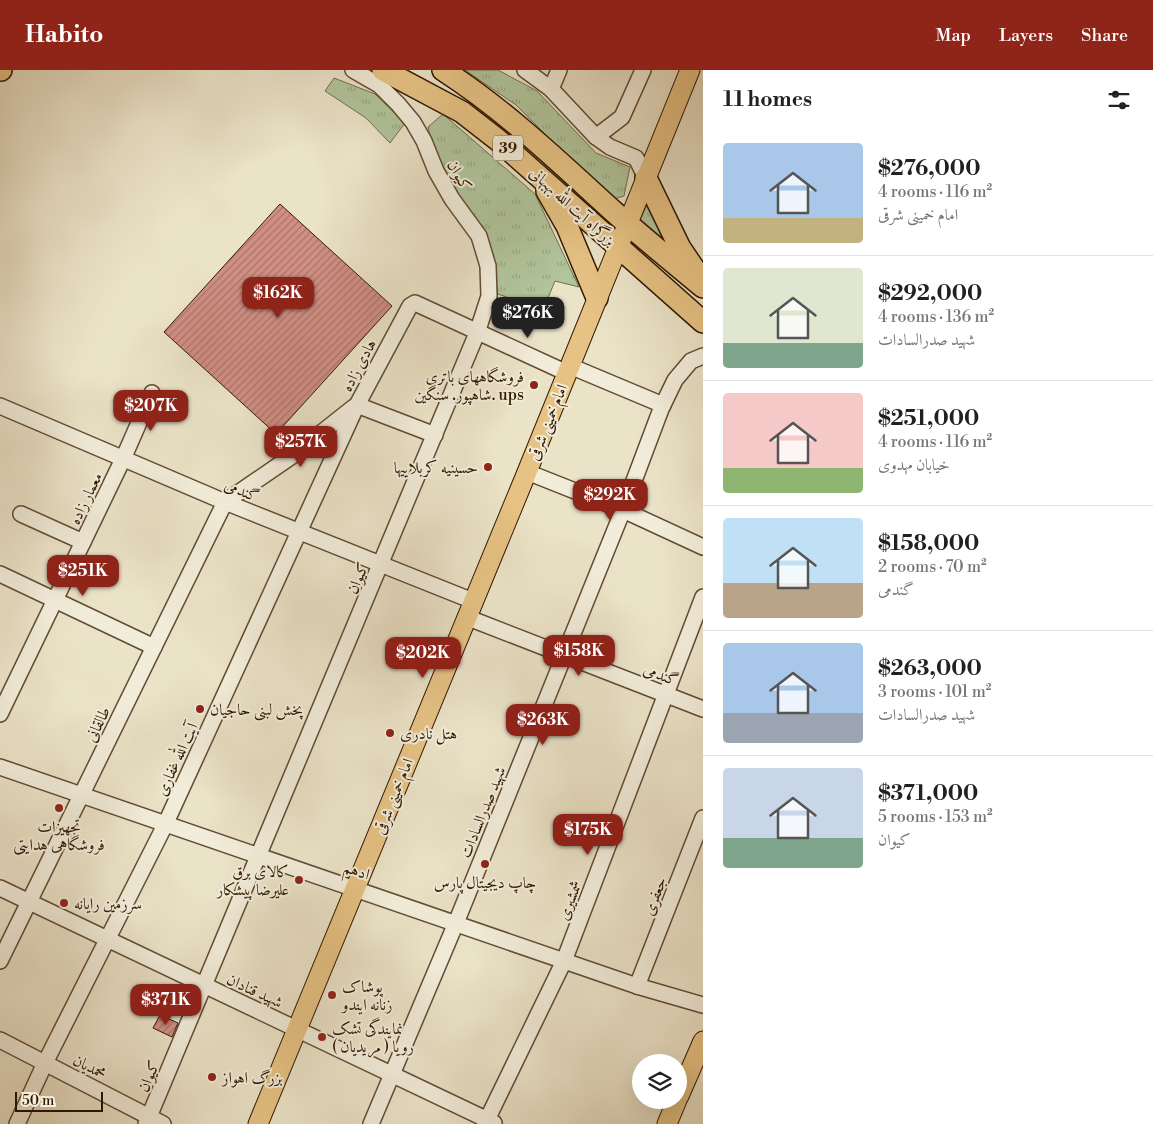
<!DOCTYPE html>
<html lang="en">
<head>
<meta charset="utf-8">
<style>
  :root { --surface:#fff; --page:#f6f6f6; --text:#202124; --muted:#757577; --line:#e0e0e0; --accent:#8f2418 }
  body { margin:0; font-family:"Libre Bodoni",Amiri,serif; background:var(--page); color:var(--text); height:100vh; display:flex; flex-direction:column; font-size:19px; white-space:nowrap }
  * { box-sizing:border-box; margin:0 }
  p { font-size:16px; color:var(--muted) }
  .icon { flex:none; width:28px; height:28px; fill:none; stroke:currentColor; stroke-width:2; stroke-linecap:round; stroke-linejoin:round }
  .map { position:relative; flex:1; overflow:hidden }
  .drawer { display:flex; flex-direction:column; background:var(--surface); width:450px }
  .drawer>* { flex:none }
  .fabs { position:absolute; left:632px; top:984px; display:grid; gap:10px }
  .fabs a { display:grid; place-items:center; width:55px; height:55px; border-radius:50%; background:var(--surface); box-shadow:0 5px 20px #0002; font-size:25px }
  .scale { position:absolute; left:15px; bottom:12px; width:88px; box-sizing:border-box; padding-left:5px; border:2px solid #311800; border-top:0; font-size:14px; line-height:18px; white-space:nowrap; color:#311800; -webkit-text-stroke:4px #f2eddb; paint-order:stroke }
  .price { position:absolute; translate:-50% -42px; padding:0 11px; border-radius:10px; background:var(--accent); color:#fff; font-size:16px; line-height:32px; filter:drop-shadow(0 1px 2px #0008) }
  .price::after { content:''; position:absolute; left:50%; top:30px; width:15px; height:11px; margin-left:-8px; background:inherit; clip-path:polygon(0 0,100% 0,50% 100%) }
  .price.active { background:#222; color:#fff }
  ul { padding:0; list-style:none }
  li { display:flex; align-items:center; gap:15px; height:125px; padding:0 20px }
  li+li { border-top:1px solid var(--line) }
  li span { display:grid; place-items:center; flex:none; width:140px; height:100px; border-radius:5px; color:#555 }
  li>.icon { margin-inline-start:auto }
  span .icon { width:60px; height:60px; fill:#fffc; stroke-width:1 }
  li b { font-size:21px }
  h2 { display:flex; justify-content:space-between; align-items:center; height:60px; padding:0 20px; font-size:21px }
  header { display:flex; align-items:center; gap:30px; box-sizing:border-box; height:70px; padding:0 25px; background:var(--accent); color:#fff }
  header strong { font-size:24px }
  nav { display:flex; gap:28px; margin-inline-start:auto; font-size:18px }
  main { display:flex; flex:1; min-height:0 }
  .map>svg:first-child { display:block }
  .grass { fill:url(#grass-tufts); stroke:#716e4e }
  .building { fill:url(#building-hatch); stroke:#311800 }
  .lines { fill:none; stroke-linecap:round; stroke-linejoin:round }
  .minor-casing { stroke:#604b32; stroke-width:18 }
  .major-casing { stroke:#311800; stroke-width:21 }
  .highway-casing { stroke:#311800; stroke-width:24 }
  .minor { stroke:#f2eddb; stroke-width:15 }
  .major { stroke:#e6c284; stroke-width:19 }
  .highway { stroke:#e6c284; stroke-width:21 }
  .poi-dot { fill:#8f2418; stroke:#f2eddb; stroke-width:2 }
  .labels { text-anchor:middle; stroke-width:4; stroke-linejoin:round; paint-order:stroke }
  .shield { fill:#f2eddb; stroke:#6b5842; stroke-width:1 }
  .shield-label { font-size:15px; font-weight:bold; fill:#311800 }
  .street-label { font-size:16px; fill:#311800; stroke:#f2eddb }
  .poi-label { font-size:16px; fill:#311800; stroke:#f2eddb; text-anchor:start }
</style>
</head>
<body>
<header>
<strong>Habito</strong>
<nav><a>Map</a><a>Layers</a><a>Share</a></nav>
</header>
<main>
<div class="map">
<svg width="703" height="1054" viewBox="0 0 703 1054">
  <defs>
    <pattern id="grass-tufts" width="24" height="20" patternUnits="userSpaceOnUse" patternTransform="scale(1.25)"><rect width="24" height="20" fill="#b1c59b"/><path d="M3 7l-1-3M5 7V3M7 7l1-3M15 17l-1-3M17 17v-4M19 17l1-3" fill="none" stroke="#99a884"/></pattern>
    <pattern id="building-hatch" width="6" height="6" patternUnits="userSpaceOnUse" patternTransform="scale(1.25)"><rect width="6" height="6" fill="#d18f85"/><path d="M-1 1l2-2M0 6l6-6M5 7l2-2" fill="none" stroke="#aa746a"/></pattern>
  </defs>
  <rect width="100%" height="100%" fill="#ebe3c8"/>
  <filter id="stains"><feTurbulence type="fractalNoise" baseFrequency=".004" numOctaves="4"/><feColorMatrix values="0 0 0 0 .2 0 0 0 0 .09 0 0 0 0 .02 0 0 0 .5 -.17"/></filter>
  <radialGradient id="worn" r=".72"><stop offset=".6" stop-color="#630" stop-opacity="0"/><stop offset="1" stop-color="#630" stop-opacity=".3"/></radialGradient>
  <!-- grass -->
  <g class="grass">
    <path d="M465 0H498L537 21 596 83 630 97 624 126 614 129 563 82 516 35Z"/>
    <path d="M334 8 375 24 405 53 390 73 366 48 325 21Z"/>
    <path d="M443 44 535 124 579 217 555 211 543 240 498 224 491 188 477 150 456 122 436 87 428 57Z"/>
    <path d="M649 131 671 179 640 150Z"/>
  </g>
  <!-- building -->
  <g class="building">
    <path d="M280 134 392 236 276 364 164 262Z"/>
    <path d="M160 945 178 953 172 967 153 958Z"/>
  </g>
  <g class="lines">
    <defs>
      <g id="minor">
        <path d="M525 0 551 19 596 67 610 77 636 88 646 108"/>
        <path d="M551 19 559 0"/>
        <path d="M596 67 622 47 643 0"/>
        <path d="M570 296 663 335"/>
        <path d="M357 335 435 365"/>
        <path d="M0 336 225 432 473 531"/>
        <path d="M527 402 623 440 703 477"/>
        <path d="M21 444 83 472"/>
        <path d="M0 504 154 577"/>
        <path d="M466 547 703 639"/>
        <path d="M0 644 123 389 152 323"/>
        <path d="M0 697 637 916 703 935"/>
        <path d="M0 818 494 1053"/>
        <path d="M0 891 225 432 292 386 354 337"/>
        <path d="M637 916 703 748"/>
        <path d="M0 970 163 1054"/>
        <path d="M17 1054 45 993 165 755 357 335 410 236 415 233 567 303"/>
        <path d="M146 1054 477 263 489 226 488 196 479 166 452 129 436 101 424 71 413 52 398 34 379 15 353 0"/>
        <path d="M371 1054 456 853 623 440 661 339 675 310 691 291 703 286"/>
        <path d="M485 1054 564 891 703 527"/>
      </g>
      <g id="major">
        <path d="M679 1026 703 971"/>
        <path d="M258 1054 527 402 690 0"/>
        <path d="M667 1054 677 1030"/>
      </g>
      <g id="highway">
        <path d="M0 0H1"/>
        <path d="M383 0 462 42 498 70 703 252"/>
        <path d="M443 0C505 40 558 91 613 141 642 167 673 192 703 217"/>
        <path d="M646 108 680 178 697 203"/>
        <path d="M547 121 567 156 597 228"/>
      </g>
    </defs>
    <!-- minor casing -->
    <use href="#minor" class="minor-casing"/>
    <!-- major casing -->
    <use href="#major" class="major-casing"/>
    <!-- highway casing -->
    <use href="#highway" class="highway-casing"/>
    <!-- minor -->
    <use href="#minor" class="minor"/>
    <!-- major -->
    <use href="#major" class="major"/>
    <!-- highway -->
    <use href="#highway" class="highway"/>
  </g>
  <!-- markers -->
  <g class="poi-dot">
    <circle cx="534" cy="315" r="5"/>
    <circle cx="488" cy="397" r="5"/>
    <circle cx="200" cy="639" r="5"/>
    <circle cx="390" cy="663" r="5"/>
    <circle cx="59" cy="738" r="5"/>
    <circle cx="485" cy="794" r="5"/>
    <circle cx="299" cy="810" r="5"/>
    <circle cx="64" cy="833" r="5"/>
    <circle cx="332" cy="925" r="5"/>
    <circle cx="322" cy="967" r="5"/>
    <circle cx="212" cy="1007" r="5"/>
  </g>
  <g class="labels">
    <!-- shield labels -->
    <rect class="shield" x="493" y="65.5" width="30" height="25" rx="4"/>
    <g class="shield-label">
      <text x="508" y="83">39</text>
    </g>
    <!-- street labels -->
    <g class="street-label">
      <text transform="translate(460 105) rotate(60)" y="6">کیوان</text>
      <text transform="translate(573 136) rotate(42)" y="6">بزرگراه آیت الله بهبهانی</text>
      <text transform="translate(358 295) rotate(-62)" y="6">هادی زاده</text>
      <text transform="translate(547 352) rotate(-68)" y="6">امام خمینی شرقی</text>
      <text transform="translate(242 420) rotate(22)" y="6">گندمی</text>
      <text transform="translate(85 428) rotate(-64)" y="6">معمار زاده</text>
      <text transform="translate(357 508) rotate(-67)" y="6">کیوان</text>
      <text transform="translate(661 604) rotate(21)" y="6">گندمی</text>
      <text transform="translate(97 654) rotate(-64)" y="6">طالقانی</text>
      <text transform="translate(176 689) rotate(-65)" y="6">آیت الله غفاری</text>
      <text transform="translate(393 726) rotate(-68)" y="6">امام خمینی شرقی</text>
      <text transform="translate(482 742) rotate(-68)" y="6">شهید صدرالسادات</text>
      <text transform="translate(357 800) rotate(19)" y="6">ادهم</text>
      <text transform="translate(654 826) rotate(-69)" y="6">جعفری</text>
      <text transform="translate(569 830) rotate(-69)" y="6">شمشیری</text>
      <text transform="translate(255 920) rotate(25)" y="6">شهید قنادان</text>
      <text transform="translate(90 996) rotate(27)" y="6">محمدیان</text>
      <text transform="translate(148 1006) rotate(-67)" y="6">کیوان</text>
    </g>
    <!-- poi labels -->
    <g class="poi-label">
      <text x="524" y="312" text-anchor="end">فروشگاههای باتری<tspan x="524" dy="18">شاهپور. سنگین. ups</tspan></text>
      <text x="478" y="403" text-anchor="end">حسینیه کربلاییها</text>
      <text x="210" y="645">پخش لبنی حاجیان</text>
      <text x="400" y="669">هتل نادری</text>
      <text x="59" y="762" text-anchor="middle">تجهیزات<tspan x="59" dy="18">فروشگاهی هدایتی</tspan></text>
      <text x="289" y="807" text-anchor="end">کالای برق<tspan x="289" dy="18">علیرضا پیشکار</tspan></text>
      <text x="485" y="818" text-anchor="middle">چاپ دیجیتال پارس</text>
      <text x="74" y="839">سرزمین رایانه</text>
      <text x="342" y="922">پوشاک<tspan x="342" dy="18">زنانه ایندو</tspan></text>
      <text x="332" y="964">نمایندگی تشک<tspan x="332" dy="18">رویا ( مریدیان )</tspan></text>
      <text x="222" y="1013">بزرگ اهواز</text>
    </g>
  </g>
  <rect width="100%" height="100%" filter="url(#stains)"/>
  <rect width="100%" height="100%" fill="url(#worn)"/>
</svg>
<div class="fabs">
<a><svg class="icon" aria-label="layers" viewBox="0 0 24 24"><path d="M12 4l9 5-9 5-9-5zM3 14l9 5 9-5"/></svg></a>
</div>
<div class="scale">50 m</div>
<b class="price" style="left:278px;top:249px">$162K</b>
<b class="price active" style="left:528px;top:269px">$276K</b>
<b class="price" style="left:151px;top:362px">$207K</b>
<b class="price" style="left:301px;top:398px">$257K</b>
<b class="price" style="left:610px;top:451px">$292K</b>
<b class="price" style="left:83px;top:527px">$251K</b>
<b class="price" style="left:579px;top:607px">$158K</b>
<b class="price" style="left:423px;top:609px">$202K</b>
<b class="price" style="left:543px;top:676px">$263K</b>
<b class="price" style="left:588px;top:786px">$175K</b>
<b class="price" style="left:166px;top:956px">$371K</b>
</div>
<section class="drawer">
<h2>11 homes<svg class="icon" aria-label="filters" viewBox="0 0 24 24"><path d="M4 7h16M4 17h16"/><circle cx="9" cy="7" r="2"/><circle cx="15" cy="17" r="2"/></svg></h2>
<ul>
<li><span style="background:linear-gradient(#a9c7e8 75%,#c2b280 0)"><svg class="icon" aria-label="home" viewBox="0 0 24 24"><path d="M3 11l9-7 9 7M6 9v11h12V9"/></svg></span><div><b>$276,000</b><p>4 rooms · 116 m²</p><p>امام خمینی شرقی</p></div></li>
<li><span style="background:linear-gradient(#dfe7d0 75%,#7fa58c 0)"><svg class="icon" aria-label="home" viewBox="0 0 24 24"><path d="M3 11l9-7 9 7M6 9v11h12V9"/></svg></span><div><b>$292,000</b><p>4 rooms · 136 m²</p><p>شهید صدرالسادات</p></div></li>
<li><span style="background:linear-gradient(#f6c9c9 75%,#8fb573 0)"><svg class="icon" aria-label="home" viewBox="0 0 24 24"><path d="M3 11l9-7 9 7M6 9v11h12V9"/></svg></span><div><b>$251,000</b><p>4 rooms · 116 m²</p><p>خیابان مهدوی</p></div></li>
<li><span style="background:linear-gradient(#bfe0f5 65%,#b9a48a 0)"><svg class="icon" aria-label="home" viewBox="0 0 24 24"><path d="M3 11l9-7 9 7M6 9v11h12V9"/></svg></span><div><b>$158,000</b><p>2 rooms · 70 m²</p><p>گندمی</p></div></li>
<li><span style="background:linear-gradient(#a9c7e8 70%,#9aa5b1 0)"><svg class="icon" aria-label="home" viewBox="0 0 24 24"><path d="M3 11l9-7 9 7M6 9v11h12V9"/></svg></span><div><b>$263,000</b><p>3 rooms · 101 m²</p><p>شهید صدرالسادات</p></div></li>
<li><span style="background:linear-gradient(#c9d6e8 70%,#7fa58c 0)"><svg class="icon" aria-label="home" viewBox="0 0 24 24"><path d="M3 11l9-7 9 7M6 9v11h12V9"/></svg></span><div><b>$371,000</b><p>5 rooms · 153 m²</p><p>کیوان</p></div></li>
</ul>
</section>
</main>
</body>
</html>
